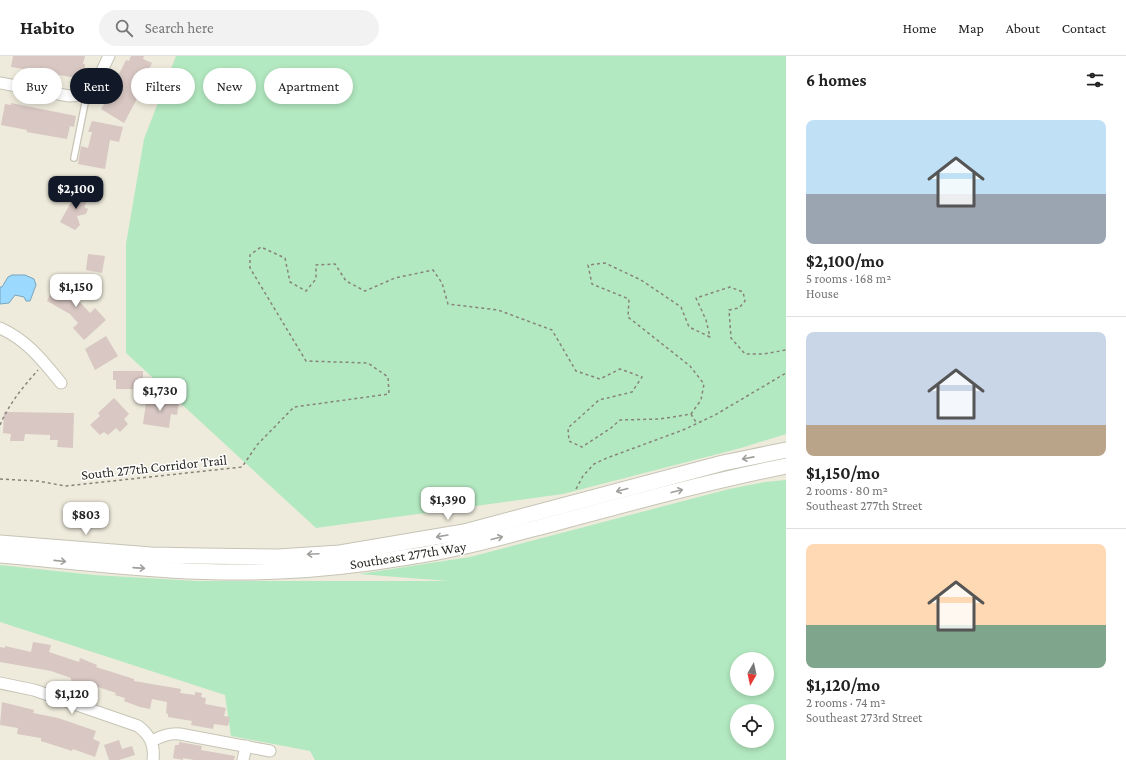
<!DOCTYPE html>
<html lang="en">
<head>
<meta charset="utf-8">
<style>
  :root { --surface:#fff; --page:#f2f2f2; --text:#222; --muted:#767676; --line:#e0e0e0; --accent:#111827 }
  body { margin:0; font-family:"Crimson Pro",serif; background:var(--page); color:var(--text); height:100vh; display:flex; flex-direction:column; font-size:15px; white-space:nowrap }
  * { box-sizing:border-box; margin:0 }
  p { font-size:13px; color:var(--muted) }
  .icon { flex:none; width:22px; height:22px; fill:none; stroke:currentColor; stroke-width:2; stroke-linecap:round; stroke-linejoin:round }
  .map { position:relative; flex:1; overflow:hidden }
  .drawer { display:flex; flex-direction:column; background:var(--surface); width:340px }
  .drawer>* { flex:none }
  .hud { position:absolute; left:12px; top:12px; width:380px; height:36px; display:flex; gap:8px }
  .needle { width:26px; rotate:189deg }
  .fabs { position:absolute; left:730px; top:596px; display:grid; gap:8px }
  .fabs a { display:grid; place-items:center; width:44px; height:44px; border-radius:50%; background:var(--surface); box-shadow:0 2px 6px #0003; font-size:20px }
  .price { position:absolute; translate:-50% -34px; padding:0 9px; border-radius:8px; background:#fff; color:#222; font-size:13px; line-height:26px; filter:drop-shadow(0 1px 2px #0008) }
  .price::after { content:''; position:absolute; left:50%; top:24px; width:12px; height:9px; margin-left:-6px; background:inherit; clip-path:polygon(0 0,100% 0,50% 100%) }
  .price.active { background:var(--accent); color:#fff }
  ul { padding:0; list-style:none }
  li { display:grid; align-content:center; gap:8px; height:212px; padding:0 20px }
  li+li { border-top:1px solid var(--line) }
  li span { display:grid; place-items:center; height:124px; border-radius:8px; color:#555 }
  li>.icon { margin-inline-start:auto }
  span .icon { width:72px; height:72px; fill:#fffc; stroke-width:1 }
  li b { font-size:17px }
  h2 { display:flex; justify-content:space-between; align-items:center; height:48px; padding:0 20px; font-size:17px }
  .pill { padding:0 14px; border-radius:18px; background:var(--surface); box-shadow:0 2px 6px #0003; font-size:14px; line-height:36px }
  .pill.active { background:var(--accent); color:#fff }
  header { display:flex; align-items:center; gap:24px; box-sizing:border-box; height:56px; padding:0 20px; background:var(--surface); border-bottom:1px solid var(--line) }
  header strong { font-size:19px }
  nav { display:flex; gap:22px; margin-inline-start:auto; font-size:14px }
  .search { width:280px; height:36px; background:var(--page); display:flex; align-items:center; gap:10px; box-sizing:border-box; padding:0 14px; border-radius:22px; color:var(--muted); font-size:15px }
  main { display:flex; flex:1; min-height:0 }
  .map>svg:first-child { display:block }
  .green { fill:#b3e9c0; fill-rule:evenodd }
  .water { fill:#9bd9fe; stroke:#79a4bd }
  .building { fill:#d8c7c2 }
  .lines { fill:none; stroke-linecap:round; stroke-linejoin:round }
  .lane-casing { stroke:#c6c4b5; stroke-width:8 }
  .street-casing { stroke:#c6c4b5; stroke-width:13 }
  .secondary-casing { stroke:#c6c4b5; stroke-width:17 }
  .path { stroke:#86847a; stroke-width:1.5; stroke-dasharray:3 3; stroke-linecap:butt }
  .lane { stroke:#fff; stroke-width:5.5 }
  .street { stroke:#fff; stroke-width:11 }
  .secondary { stroke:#fff; stroke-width:15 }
  .oneway { stroke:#a09f9c }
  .labels { text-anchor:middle; stroke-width:3; stroke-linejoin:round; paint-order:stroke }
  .street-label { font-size:14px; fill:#2b2a24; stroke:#fff }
</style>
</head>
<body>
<header>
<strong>Habito</strong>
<div class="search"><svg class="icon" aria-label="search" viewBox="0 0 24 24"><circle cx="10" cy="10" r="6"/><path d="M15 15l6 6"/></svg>Search here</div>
<nav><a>Home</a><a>Map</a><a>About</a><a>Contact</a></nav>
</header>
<main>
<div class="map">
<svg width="786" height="704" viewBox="0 0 786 704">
  <rect width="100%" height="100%" fill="#eeebdc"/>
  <!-- green -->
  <g class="green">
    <path d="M176 0H786V378L741 392 563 438 316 472 126 297V188L144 83Z"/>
    <path d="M786 424V704H315L310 695 231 680 225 639 0 566V509L94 519 197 525H448L359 518 470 501 729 433 765 426ZM737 603H767V633H737ZM737 655H767V685H737Z"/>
  </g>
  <!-- water -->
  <path class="water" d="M12 219H25L34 223 36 229 30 245H26L24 241 15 239 9 247 0 248V231H2L8 221Z"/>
  <!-- building -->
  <g class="building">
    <path d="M13 0H85L83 8H85L83 23 59 19 58 21 48 19 49 17 11 11Z"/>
    <path d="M131 0H144L143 3 152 7 142 27 145 28 124 67 101 53 117 27 115 26 126 4 129 5Z"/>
    <path d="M11 47 76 60 74 71 70 70 67 83 27 76V74L1 69 5 48 11 49Z"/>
    <path d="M92 65 123 71 119 86 110 84 105 113 78 108 81 90 88 92 92 76H88Z"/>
    <path d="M79 132 90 139 84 151 88 153 86 158 77 160 80 169 75 174 60 166Z"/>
    <path d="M88 198 105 200 102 217 86 214Z"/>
    <path d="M62 221 84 232 78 244 90 257 95 252 106 264 84 284 73 272 78 267 70 258 47 245 53 232 56 234Z"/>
    <path d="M106 280 118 300 95 314 85 293Z"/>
    <path d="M113 315H143V333H116V324H113Z"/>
    <path d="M147 340 179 345 177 359 171 358 169 372 143 368Z"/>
    <path d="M114 342 129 358 124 363 128 368 120 376 116 372 108 379 104 376 100 379 90 369 100 360 98 357Z"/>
    <path d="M4 356 74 357 73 392 57 391 58 384H50V379L25 378 24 385H10L11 378 3 377Z"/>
    <path d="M33 586 51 589 49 596 79 606 80 602 97 609 96 611 134 623V625L181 633 180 637 195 639V636L202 637 201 641 206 642 205 648 226 652 224 660 230 661 228 670 214 668 213 673 191 669 192 665 168 661V658L166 657 167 646 152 643 150 653 140 651 124 645 125 642 115 639 116 637 98 631V632L72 626 71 624V622L51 615 0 606V591L5 592V590L31 596Z"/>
    <path d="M2 646 34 654 33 657 58 662 96 675 93 683 100 686 95 701 73 693 72 695 41 685V682L17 678 18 672 0 669Z"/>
    <path d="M119 684 122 693 132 690 135 699 119 704H109L104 689Z"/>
    <path d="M179 686 202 690 201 694 235 700 234 704H194L183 702V704L173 702 175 689H179Z"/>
  </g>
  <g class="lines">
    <defs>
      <path id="lane" d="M74 102 87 37"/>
      <g id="street">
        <path d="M0 27 69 40C96 40 98 21 109 0"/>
        <path d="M0 272C27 284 43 305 61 327"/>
        <path d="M0 627 34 634 138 670C150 679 155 689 153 704"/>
        <path d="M152 685C162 680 169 677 180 678L270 695"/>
        <path d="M243 704 246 690"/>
      </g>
      <g id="secondary">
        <path d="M0 487 151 499 202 500 278 501 340 497 464 476 723 407 786 394"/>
        <path d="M0 499C93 507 187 520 280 515 323 513 366 508 408 501 457 494 505 480 552 468 630 447 707 426 786 410"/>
      </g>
    </defs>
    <!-- lane casing -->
    <use href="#lane" class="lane-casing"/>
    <!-- street casing -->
    <use href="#street" class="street-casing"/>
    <!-- secondary casing -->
    <use href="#secondary" class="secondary-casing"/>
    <!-- path -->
    <g class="path">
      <path d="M691 358 697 368"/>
      <path d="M0 369C9 348 22 332 38 314"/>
      <path d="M0 423 37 425 66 430 242 411 257 389 294 351 389 338 388 321 368 307 306 305 250 212V199L261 191 285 202 290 226 306 235 316 223V209L335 208 346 225 365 235 395 222 433 214 442 227 448 248 498 254 552 274 576 315 600 323 620 313 642 321 632 336 599 344 568 372 569 385 582 391 611 372 620 364 660 363 691 358 701 344 704 328 690 310 628 261 629 243 592 228 588 209 605 207 641 224 681 251 689 271 710 281 706 264 696 242 730 231 743 236 745 245 739 252 729 254 731 282 745 298H763L786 294"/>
      <path d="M576 433 583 420 594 408 607 402 683 374 715 359 786 317"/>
    </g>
    <!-- lane -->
    <use href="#lane" class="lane"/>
    <!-- street -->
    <use href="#street" class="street"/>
    <!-- secondary -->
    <use href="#secondary" class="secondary"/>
  </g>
  <!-- one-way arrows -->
  <defs><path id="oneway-shaft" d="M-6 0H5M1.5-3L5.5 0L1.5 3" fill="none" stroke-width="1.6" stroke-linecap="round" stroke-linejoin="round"/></defs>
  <g class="oneway">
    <use href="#oneway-shaft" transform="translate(748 402) rotate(169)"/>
    <use href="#oneway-shaft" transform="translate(622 434) rotate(165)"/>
    <use href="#oneway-shaft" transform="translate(677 435) rotate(-14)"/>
    <use href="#oneway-shaft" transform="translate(442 480) rotate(170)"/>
    <use href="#oneway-shaft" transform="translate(497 482) rotate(-14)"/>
    <use href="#oneway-shaft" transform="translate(313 498) rotate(177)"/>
    <use href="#oneway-shaft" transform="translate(60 505) rotate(6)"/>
    <use href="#oneway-shaft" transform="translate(139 512) rotate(4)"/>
  </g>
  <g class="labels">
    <!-- street labels -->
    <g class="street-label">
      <text transform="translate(154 411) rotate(-6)" y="5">South 277th Corridor Trail</text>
      <text transform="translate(408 499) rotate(-9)" y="5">Southeast 277th Way</text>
    </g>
  </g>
</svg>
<div class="fabs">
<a><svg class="needle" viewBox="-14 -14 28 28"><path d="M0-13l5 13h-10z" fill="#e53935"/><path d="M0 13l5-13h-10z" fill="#767676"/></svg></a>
<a><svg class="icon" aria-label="locate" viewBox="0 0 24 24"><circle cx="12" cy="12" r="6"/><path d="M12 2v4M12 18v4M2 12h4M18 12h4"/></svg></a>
</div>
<b class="price active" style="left:76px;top:154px">$2,100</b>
<b class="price" style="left:76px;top:252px">$1,150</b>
<b class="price" style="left:160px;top:356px">$1,730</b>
<b class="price" style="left:448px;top:465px">$1,390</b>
<b class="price" style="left:86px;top:480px">$803</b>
<b class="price" style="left:72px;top:659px">$1,120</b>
<div class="hud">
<a class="pill">Buy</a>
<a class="pill active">Rent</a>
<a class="pill">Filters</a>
<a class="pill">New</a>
<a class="pill">Apartment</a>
</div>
</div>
<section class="drawer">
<h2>6 homes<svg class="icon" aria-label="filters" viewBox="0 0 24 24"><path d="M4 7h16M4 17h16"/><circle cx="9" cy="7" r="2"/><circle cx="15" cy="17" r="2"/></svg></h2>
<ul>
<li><span style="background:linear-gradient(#bfe0f5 60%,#9aa5b1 0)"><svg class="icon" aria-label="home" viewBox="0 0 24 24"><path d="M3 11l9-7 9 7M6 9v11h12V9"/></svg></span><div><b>$2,100/mo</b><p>5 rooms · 168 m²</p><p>House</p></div></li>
<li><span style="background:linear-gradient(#c9d6e8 75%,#b9a48a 0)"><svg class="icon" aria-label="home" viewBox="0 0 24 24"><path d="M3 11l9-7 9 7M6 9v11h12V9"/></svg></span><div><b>$1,150/mo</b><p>2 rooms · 80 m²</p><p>Southeast 277th Street</p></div></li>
<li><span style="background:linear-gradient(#ffd9b3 65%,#7fa58c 0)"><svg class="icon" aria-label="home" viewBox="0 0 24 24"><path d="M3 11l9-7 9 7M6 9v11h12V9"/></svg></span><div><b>$1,120/mo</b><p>2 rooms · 74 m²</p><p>Southeast 273rd Street</p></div></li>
</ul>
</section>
</main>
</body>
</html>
